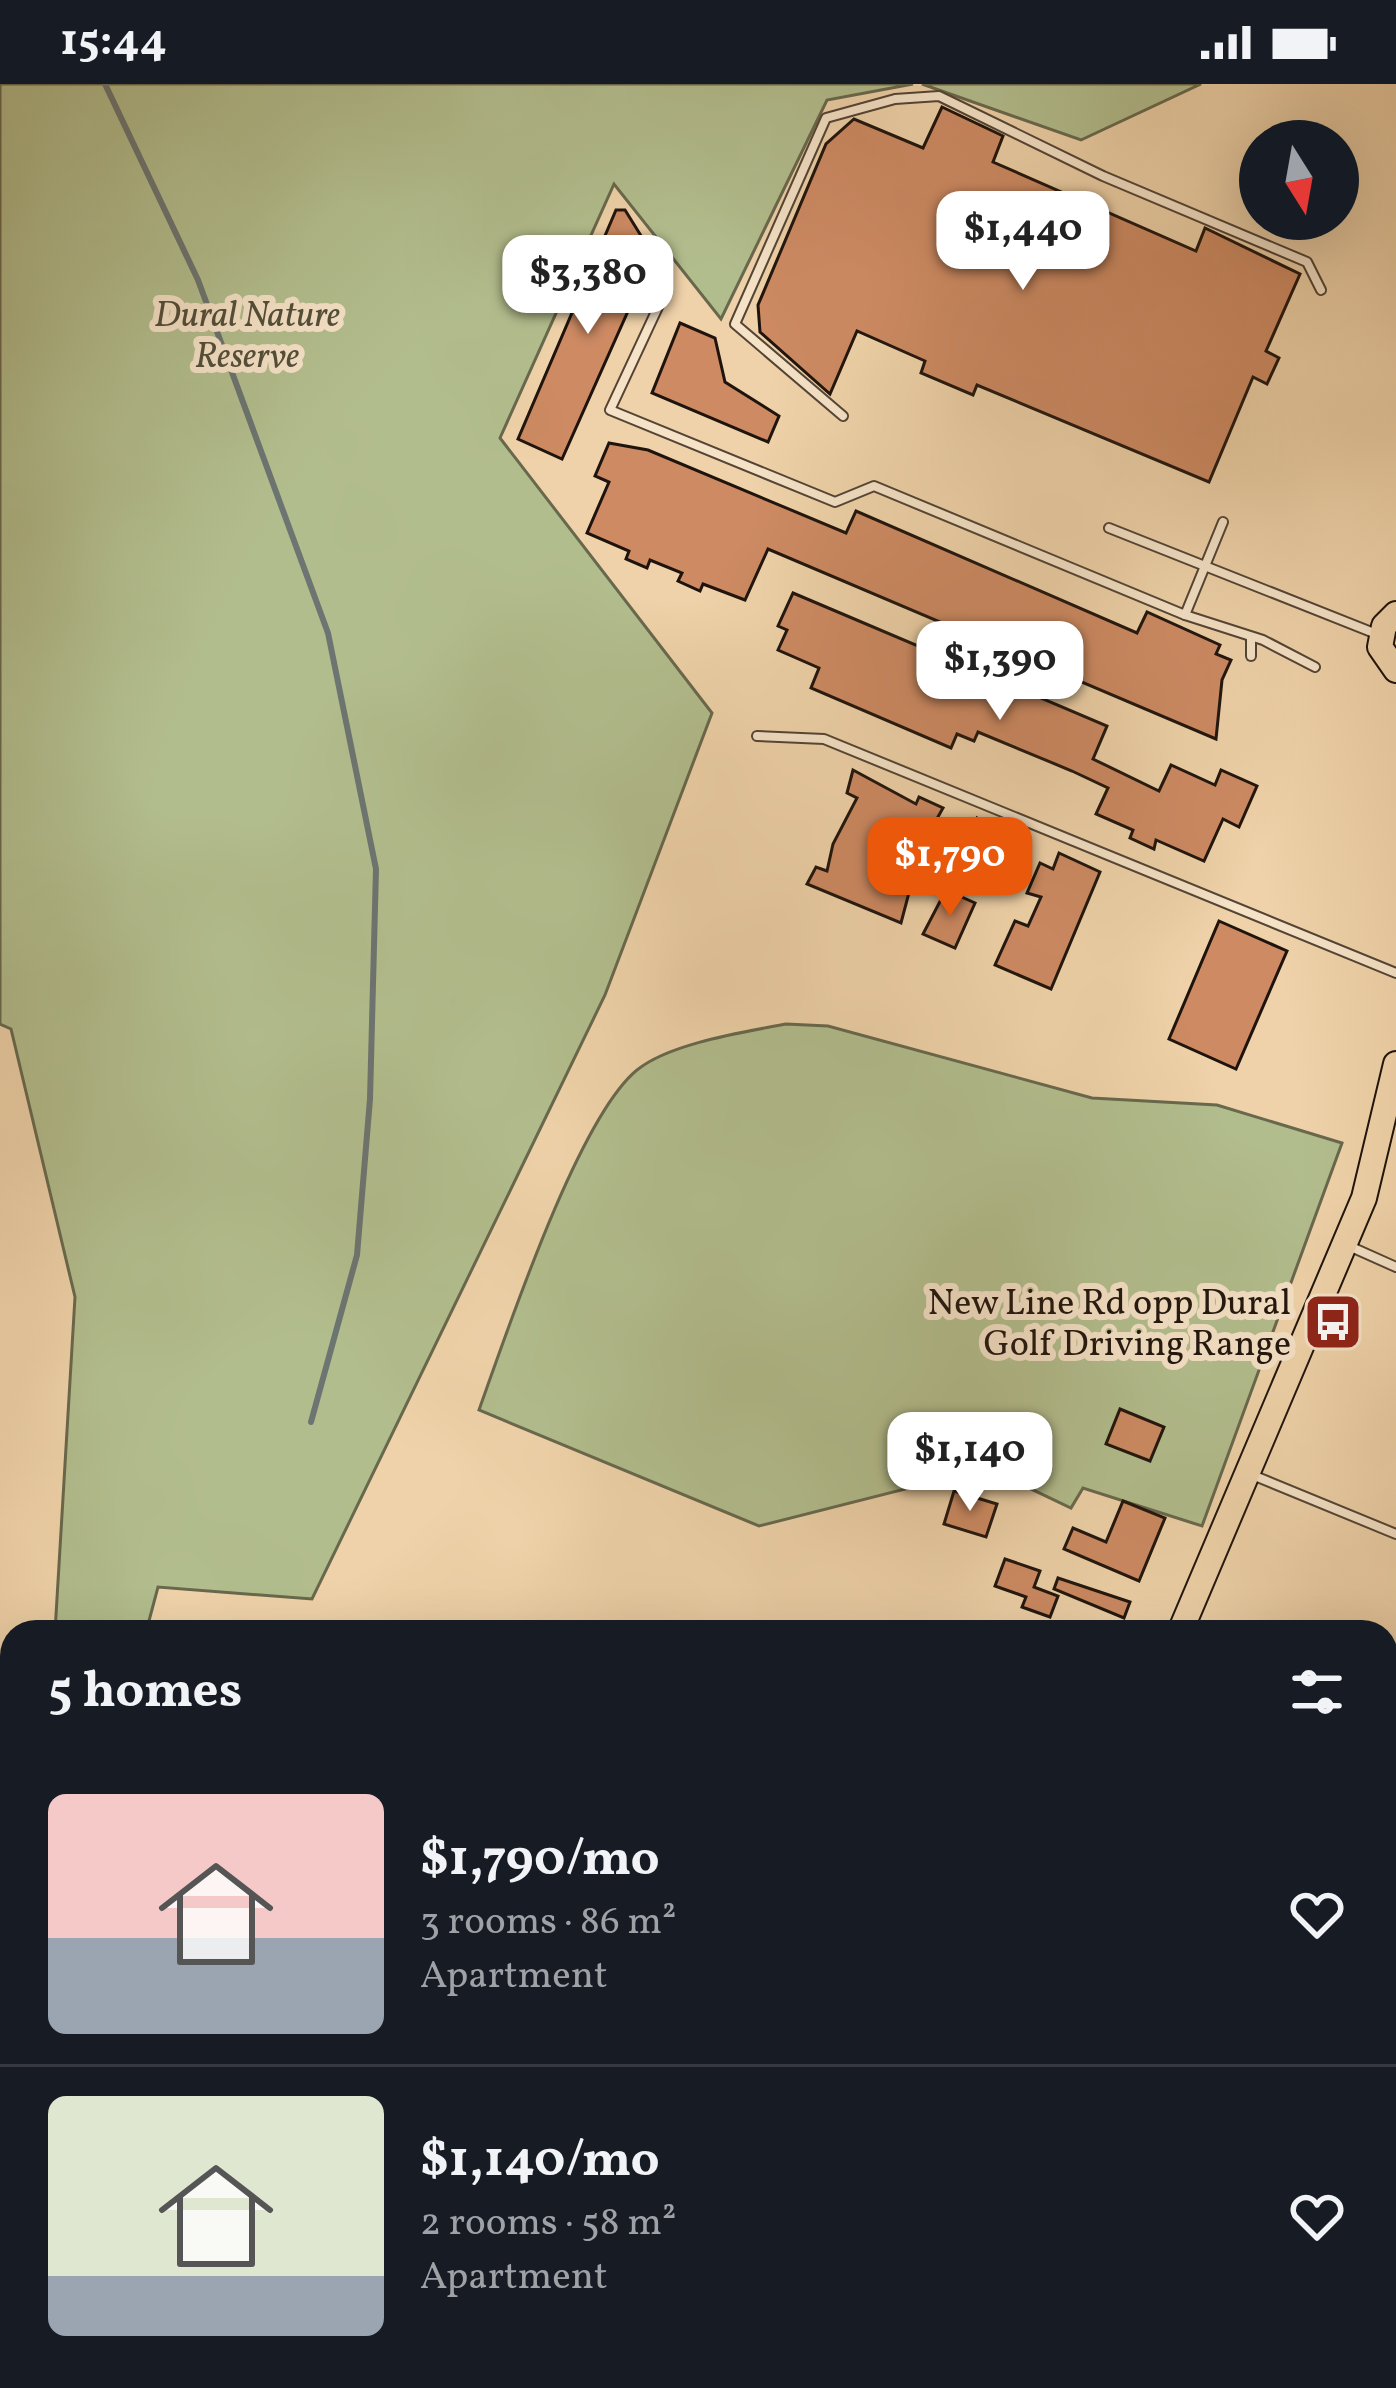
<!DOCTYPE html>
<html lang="en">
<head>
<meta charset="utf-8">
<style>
  :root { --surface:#171b24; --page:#242831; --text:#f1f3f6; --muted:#9ea1a6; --line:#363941; --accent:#ea580c }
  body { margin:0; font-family:Vollkorn,serif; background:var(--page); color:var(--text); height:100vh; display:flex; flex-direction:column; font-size:45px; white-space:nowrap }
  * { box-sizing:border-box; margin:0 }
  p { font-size:39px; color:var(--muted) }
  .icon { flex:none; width:66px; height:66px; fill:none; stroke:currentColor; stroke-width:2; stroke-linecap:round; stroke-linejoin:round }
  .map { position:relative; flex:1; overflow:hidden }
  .details { position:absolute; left:0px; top:1536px; width:1398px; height:768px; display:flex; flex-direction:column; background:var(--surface); border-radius:36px 36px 0 0; box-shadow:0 12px 48px #0002 }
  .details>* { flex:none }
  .needle { width:78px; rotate:169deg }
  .tools { position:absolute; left:1239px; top:36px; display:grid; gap:24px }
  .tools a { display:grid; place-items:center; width:120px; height:120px; border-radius:50%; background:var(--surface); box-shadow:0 12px 48px #0002; font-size:60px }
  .price { position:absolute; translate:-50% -102px; padding:0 27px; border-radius:24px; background:#fff; color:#222; font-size:39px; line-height:78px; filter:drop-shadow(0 3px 6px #0008) }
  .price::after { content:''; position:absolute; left:50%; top:72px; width:36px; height:27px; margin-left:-18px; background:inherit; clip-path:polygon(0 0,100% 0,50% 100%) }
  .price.current { background:var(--accent); color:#fff }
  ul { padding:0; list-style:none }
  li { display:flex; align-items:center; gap:36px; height:300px; padding:0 48px }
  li+li { border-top:3px solid var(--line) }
  li span { display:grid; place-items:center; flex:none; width:336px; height:240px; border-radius:18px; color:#555 }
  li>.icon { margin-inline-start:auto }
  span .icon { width:144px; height:144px; fill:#fffc; stroke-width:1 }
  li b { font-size:51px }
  h2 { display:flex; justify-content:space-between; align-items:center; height:144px; padding:0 48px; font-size:51px }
  .status { display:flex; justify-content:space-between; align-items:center; height:84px; padding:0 60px; background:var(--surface); direction:ltr }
  .status svg { height:33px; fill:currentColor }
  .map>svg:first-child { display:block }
  .green { fill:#b2bd8d; stroke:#68684d; stroke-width:3 }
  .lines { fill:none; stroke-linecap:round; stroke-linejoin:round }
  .stream { stroke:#6c7571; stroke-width:6 }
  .building { fill:#cd8a63; stroke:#1f140d; stroke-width:3 }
  .lane-casing { stroke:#534434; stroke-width:12 }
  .primary-casing { stroke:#1f140d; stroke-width:28 }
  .lane { stroke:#f5e2c7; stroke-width:8 }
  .primary { stroke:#efd2a9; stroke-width:24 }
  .labels { text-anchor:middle; stroke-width:12; stroke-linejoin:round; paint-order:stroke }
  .park-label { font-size:36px; font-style:italic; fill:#524f3a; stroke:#f5e2c7 }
  .poi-label { font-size:36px; fill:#1f140d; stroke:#f5e2c7; text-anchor:end }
</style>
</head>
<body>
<div class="status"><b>15:44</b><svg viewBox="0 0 49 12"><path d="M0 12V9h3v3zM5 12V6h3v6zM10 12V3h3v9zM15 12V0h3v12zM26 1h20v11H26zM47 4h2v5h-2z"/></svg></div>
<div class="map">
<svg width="1396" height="2304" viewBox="0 0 1396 2304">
  <rect width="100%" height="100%" fill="#efd2a9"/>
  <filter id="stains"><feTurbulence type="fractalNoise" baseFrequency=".00167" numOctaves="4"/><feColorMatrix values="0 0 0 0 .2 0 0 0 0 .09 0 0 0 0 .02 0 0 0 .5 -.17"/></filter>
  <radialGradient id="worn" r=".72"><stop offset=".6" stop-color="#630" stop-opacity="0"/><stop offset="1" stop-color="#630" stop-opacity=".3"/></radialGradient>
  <!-- green -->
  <g class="green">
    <path d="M0 0H913L827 16 721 235 614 100 500 354 712 629 605 911 312 1515 158 1503 146 1548H55L75 1213 11 945 0 940Z"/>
    <path d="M922 0H1201L1081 56Z"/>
    <path d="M786 940 828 942 1092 1014 1217 1021 1342 1059 1202 1442 1083 1404 1071 1424 1004 1392 999 1401 968 1389 759 1442 479 1326C507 1248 578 1034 637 986 670 959 745 948 786 940Z"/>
    <path d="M0 1699 12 1703V2283L4 2304Z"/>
    <path d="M1386 2075 1396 2108V2278L1386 2279Z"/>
    <path d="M972 2292H1316L1256 2304H977Z"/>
  </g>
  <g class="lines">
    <!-- stream -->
    <path class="stream" d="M105 0 198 196 328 549 376 785 370 1015 357 1171 311 1338"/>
  </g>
  <!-- building -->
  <g class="building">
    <path d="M942 23 1003 52 993 78 1196 167 1205 144 1300 190 1266 267 1279 274 1267 300 1253 293 1209 398 977 301 973 311 921 289 925 277 857 247 830 310 760 248 758 221 826 60 854 35 923 64Z"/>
    <path d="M616 126H625L653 171 562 375 518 355Z"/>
    <path d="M680 239 715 254 725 298 779 332 768 358 652 309Z"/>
    <path d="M609 359 648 366 846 449 856 427 1137 549 1147 528 1220 561 1216 570 1231 576 1222 596 1216 655 768 465 745 516 703 500 700 507 678 497 682 489 650 476 647 484 626 475 629 467 587 449 609 398 595 392Z"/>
    <path d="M793 509 1107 642 1093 675 1159 707 1171 681 1215 701 1221 686 1257 702 1239 743 1223 735 1204 777 1156 756 1154 765 1130 754 1133 746 1096 730 1108 704 1072 687 978 648 974 657 957 650 951 664 811 604 819 584 778 566 787 546 778 542Z"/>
    <path d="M853 686 916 720 919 713 943 724 921 763 901 839 807 800 816 783 827 787 833 760 857 714 847 709Z"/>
    <path d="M977 734 1005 752 985 796 954 787Z"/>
    <path d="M1059 769 1100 788 1051 905 995 881 1015 837 1028 842 1041 813 1027 809 1040 779 1053 785Z"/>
    <path d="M946 806 975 819 955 864 923 850Z"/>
    <path d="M1219 837 1287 867 1236 985 1169 955Z"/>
    <path d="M1120 1325 1164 1343 1150 1377 1106 1360Z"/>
    <path d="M954 1407 997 1420 986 1453 944 1440Z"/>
    <path d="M1123 1417 1165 1434 1139 1497 1064 1465 1073 1444 1106 1458Z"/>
    <path d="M1005 1475 1040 1487 1034 1503 1058 1512 1050 1533 1022 1523 1026 1513 995 1502Z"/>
    <path d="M1058 1494 1130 1518 1124 1534 1054 1505Z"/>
  </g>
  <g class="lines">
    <defs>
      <g id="lane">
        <path d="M666 206 610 326 835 418 874 402 1185 531 1223 438"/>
        <path d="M843 332 735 240 826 34 895 15 939 12 1103 92 1307 178 1321 206"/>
        <path d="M1109 444 1379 551"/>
        <path d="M1185 531 1263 556 1315 583"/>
        <path d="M1251 553V572"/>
        <path d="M757 652 824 655 1396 889"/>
        <path d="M1349 1162 1396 1183"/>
        <path d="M1250 1390 1396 1450"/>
        <path d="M1386 2178 1396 2183"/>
        <path d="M494 2292 521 2304"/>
        <path d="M428 2304 433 2292"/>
      </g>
      <g id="primary">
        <path d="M1396 530 1384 542 1380 563 1396 586"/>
        <path d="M1180 1548 1364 1114 1396 980"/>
        <path d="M950 2292 953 2304"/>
        <path d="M903 2304 906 2292"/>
      </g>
    </defs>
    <!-- lane casing -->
    <use href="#lane" class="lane-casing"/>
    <!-- primary casing -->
    <use href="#primary" class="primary-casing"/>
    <!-- lane -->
    <use href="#lane" class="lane"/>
    <!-- primary -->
    <use href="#primary" class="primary"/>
  </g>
  <!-- icons -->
  <defs>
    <symbol id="bus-square" viewBox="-11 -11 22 22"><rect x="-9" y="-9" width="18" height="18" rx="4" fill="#8f2418" stroke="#f5e2c7"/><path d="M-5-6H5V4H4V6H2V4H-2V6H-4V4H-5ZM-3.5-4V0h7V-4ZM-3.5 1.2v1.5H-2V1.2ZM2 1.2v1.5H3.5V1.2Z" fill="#fff"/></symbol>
  </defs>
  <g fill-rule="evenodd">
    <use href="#bus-square" x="1300" y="1205" width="66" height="66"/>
  </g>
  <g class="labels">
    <!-- park labels -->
    <g class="park-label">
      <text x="247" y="242">Dural Nature<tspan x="247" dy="41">Reserve</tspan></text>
    </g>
    <!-- poi labels -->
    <g class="poi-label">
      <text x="1291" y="1230">New Line Rd opp Dural<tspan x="1291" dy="41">Golf Driving Range</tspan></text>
    </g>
  </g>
  <rect width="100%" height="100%" filter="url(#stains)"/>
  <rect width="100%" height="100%" fill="url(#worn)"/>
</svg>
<div class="tools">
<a><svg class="needle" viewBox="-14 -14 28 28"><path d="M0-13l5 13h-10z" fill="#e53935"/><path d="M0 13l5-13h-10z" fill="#9ea1a6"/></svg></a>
</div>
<b class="price" style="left:1023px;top:209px">$1,440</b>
<b class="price" style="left:588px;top:253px">$3,380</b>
<b class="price" style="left:1000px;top:639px">$1,390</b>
<b class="price current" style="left:950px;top:835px">$1,790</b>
<b class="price" style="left:970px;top:1430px">$1,140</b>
<section class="details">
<h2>5 homes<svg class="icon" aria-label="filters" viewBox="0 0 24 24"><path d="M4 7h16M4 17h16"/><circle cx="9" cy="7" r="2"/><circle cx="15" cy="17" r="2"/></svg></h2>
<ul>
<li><span style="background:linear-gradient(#f6c9c9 60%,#9aa5b1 0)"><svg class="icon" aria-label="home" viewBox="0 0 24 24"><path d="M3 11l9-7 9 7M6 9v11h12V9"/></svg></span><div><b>$1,790/mo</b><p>3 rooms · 86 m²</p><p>Apartment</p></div><svg class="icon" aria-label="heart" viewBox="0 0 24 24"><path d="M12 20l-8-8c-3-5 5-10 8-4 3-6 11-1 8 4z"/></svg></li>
<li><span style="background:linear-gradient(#dfe7d0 75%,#9aa5b1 0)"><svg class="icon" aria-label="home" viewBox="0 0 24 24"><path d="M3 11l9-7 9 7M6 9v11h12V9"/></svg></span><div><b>$1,140/mo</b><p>2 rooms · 58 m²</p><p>Apartment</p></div><svg class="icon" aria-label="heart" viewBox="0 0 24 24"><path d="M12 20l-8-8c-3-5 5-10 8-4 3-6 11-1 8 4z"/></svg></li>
</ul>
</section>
</div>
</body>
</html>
